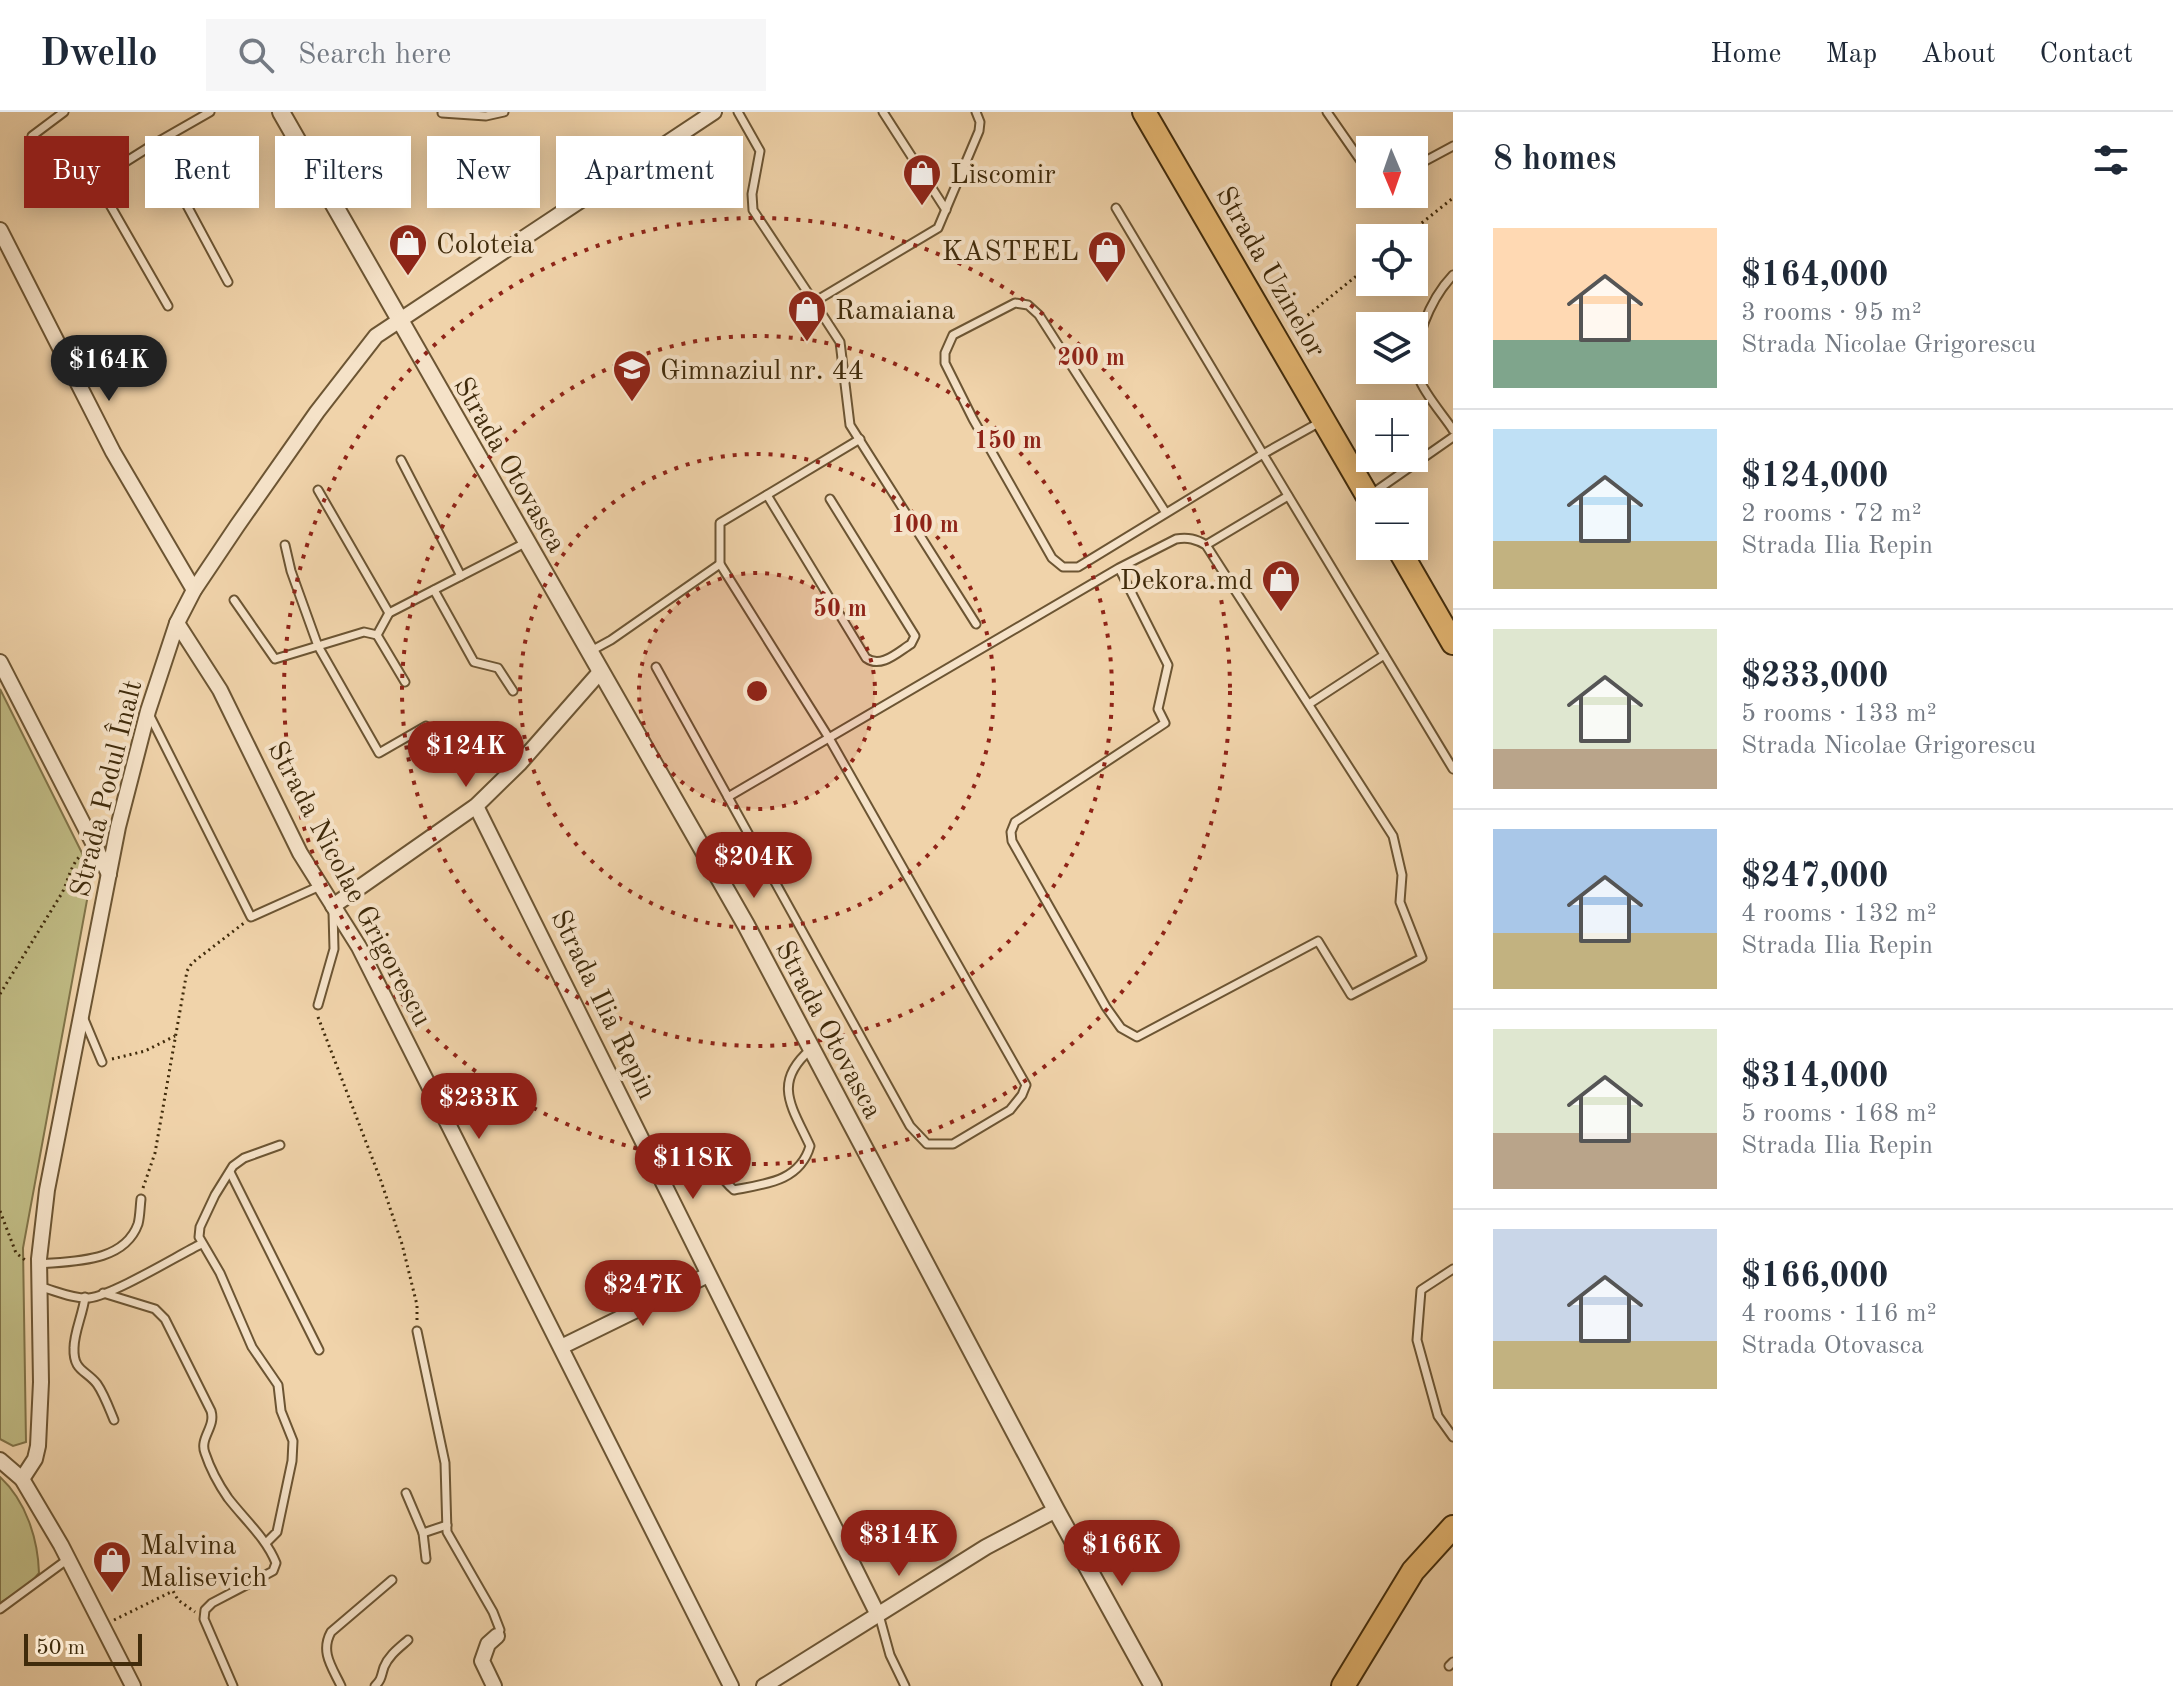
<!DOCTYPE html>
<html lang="en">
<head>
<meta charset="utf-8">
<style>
  :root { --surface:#fff; --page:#f6f6f7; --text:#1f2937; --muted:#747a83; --line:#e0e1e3; --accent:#8f2418 }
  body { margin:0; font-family:"Old Standard TT",serif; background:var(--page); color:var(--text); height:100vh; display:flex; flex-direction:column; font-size:30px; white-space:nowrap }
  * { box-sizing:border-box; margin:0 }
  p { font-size:26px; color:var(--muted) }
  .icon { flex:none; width:44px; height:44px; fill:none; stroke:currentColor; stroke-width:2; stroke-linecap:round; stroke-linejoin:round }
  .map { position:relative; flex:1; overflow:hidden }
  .details { display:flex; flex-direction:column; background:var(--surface); width:720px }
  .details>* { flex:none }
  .hud { position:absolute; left:24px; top:24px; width:760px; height:72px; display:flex; gap:16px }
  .needle { width:52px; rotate:178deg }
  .fabs { position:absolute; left:1356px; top:24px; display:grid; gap:16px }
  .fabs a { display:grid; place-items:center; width:72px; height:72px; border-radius:0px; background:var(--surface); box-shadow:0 4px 20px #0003; font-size:40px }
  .scale { position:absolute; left:24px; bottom:20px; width:118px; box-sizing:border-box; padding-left:8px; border:4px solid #402b0b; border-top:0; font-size:22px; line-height:28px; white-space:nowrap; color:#402b0b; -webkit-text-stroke:6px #f5e2c8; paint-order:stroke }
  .price { position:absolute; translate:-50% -68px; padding:0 18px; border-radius:28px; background:var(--accent); color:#fff; font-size:26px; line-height:52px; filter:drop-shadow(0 2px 4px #0008) }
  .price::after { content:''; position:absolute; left:50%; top:48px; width:24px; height:18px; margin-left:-12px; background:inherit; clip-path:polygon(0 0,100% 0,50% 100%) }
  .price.active { background:#222; color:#fff }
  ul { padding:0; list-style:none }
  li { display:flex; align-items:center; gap:24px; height:200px; padding:0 40px }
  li+li { border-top:2px solid var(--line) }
  li span { display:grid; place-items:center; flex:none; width:224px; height:160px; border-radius:0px; color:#555 }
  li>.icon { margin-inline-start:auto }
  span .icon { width:96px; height:96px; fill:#fffc; stroke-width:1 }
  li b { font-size:34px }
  h2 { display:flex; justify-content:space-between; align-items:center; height:96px; padding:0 40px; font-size:34px }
  .chip { padding:0 28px; border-radius:0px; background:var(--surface); box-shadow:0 4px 20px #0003; font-size:28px; line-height:72px }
  .chip.active { background:var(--accent); color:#fff }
  header { display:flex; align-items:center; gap:48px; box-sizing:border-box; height:112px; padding:0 40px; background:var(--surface); border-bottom:2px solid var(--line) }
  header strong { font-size:38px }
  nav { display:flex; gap:44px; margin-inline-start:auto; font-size:28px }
  .search { width:560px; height:72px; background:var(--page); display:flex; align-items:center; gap:20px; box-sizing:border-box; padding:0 28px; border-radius:0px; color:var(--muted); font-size:30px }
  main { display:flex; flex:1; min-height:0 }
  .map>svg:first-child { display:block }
  .green { fill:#c0bb84; stroke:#807348; stroke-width:2 }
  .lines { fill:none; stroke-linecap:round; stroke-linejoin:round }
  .service-casing { stroke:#6c5533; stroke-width:11 }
  .minor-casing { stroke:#6c5533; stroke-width:18 }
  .tertiary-casing { stroke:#6c5533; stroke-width:20 }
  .primary-casing { stroke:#402b0b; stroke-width:26 }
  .path { stroke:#402b0b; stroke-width:3; stroke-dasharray:2 4; stroke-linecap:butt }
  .service { stroke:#f5e2c8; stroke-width:7 }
  .minor { stroke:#f5e2c8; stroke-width:14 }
  .tertiary { stroke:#f5e2c8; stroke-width:16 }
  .primary { stroke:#e8ba75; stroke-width:22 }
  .ring { fill:none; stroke:#8f2418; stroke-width:4; stroke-dasharray:4 8 }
  .labels { text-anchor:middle; stroke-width:8; stroke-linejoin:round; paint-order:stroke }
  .poi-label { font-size:28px; fill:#402b0b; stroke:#f5e2c8; text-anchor:start }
  .street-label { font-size:28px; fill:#402b0b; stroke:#f5e2c8 }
  .centre { fill:#8f2418; stroke:#f5e2c8; stroke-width:4 }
  .ring-label { font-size:24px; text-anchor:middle; font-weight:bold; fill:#8f2418; stroke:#f5e2c8; stroke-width:8; stroke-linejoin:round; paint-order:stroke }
</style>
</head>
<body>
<header>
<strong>Dwello</strong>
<div class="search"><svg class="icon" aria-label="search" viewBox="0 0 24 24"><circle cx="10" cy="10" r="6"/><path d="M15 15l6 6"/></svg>Search here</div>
<nav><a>Home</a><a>Map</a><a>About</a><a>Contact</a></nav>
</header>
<main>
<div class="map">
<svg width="1453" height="1574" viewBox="0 0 1453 1574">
  <rect width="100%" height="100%" fill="#f0d3aa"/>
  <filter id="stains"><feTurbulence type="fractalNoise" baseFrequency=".0025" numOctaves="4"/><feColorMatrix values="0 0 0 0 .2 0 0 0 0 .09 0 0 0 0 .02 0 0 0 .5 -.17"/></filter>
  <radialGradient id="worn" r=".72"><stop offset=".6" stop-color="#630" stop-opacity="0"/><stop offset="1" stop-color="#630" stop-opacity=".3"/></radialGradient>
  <!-- green -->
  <g class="green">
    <path d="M0 577 92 761 23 1136 26 1330 13 1334 0 1327Z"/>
    <path d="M0 1365C26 1389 38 1427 39 1461L28 1474 0 1491Z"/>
  </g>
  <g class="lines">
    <defs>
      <g id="service">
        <path d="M210 0 154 32 228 170"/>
        <path d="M738 0 760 39 752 82 753 98 814 190 938 116 979 19 980 10 976 0"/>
        <path d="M883 0 946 98"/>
        <path d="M1327 0 1370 62"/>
        <path d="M442 1 486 4 504 0"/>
        <path d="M32 24 64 0"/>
        <path d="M154 32 100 66 98 72 168 194"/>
        <path d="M1414 55 1453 34"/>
        <path d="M1116 96 1263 342 1078 455H1063L1052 446 973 307 945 251V241L953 223 1015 191 1028 193 1039 203 1166 401"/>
        <path d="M1453 163C1431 186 1409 234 1419 266 1423 280 1444 304 1453 318"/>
        <path d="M814 190 840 230 850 313 976 512"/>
        <path d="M1322 309 1263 342 1453 657"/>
        <path d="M401 348 461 464"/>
        <path d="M318 378 389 501"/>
        <path d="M767 383 866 546C881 557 898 540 911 532L915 524 830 387"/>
        <path d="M1370 383 1453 325"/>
        <path d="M285 433 291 459 318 534 379 641 426 614"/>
        <path d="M1206 433 1288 384"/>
        <path d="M434 478 474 550 498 556 513 579"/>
        <path d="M234 488 275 547 364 520 377 523"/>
        <path d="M589 540 611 528 720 452"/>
        <path d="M656 555 728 685 1119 456 1176 427C1188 425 1196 427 1206 433L1393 724 1402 763 1400 790 1422 846 1351 883 1318 829 1137 925 1121 916 1106 895 1012 729 1011 720 1015 710 1165 611 1158 597 1168 553 1119 456"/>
        <path d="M405 570 377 523 389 501 525 431"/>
        <path d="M1309 592 1384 543"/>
        <path d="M148 600 251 805 320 774"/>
        <path d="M728 685 910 1014 927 1032H953L1010 998 1022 983 1026 973 829 626 720 452V411L860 327"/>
        <path d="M318 893 334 837 333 800"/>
        <path d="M84 907 102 950"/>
        <path d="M695 1030C711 1045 717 1064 734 1078 766 1072 800 1069 810 1034 792 995 772 971 810 938"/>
        <path d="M230 1060 319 1238"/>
        <path d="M39 1152C72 1149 124 1151 138 1112 140 1105 140 1095 141 1087"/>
        <path d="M1453 1157 1421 1178 1417 1228 1438 1304 1453 1325"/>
        <path d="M41 1175C56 1179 73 1187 89 1186 113 1183 177 1144 201 1132"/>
        <path d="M103 1181 155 1197 165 1207 211 1299C216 1315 199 1326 205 1341 210 1356 219 1373 228 1386 245 1408 266 1426 276 1451L273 1459 212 1491 205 1498 204 1507 233 1574"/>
        <path d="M85 1185C83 1202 74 1220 74 1236 73 1259 86 1258 97 1272 104 1282 109 1296 114 1308"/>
        <path d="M417 1219 445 1351 447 1420 493 1500 500 1518 497 1524"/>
        <path d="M406 1381 423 1421 447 1413"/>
        <path d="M423 1421 426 1447"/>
        <path d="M266 1431 277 1420 292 1349 293 1329 281 1299 278 1273 252 1235 220 1161 199 1125 200 1115 215 1083 233 1054 244 1046 280 1033"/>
        <path d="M0 1497 68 1447"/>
        <path d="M879 1503 890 1543 905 1574"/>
        <path d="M1449 1554 1453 1550"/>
        <path d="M341 1574C332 1555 320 1540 331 1520L392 1468"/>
        <path d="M375 1574C382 1567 381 1564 384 1555 389 1543 399 1536 408 1528"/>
      </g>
      <g id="minor">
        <path d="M0 118 113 340 194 478"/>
        <path d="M177 511 220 578 300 741 359 835 731 1574"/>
        <path d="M0 550 109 762"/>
        <path d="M476 694 877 1501"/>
        <path d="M333 794 476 694 520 651 600 560"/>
        <path d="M561 1235 708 1163"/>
        <path d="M0 1348 22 1367 61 1433 133 1574"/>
        <path d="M22 1367 35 1347 38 1334 41 1270 39 1147 47 1078 118 715 148 599 177 511 194 478 237 414 317 300 376 224 714 0"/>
        <path d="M494 1574 482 1549 488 1532 497 1524"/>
        <path d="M764 1574 986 1435 1056 1398"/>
      </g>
      <path id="tertiary" d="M281 0 746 813 1056 1398 1153 1574"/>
      <g id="primary">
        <path d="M1144 0 1371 390"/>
        <path d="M1397 434 1453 531"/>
        <path d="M1343 1574 1413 1459 1453 1415"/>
      </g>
    </defs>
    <!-- service casing -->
    <use href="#service" class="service-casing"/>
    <!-- minor casing -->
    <use href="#minor" class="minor-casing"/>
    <!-- tertiary casing -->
    <use href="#tertiary" class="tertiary-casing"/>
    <!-- primary casing -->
    <use href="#primary" class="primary-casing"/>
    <!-- path -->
    <g class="path">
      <path d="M1403 126 1453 86"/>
      <path d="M1303 207 1370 153"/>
      <path d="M0 882 62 781C69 767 70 754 81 743"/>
      <path d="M318 905 381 1069 402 1132 417 1193V1208"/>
      <path d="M112 947 145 939 175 924"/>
      <path d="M143 1076 155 1041 187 859 192 851 244 811"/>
      <path d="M0 1099 16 1141 25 1148"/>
      <path d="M114 1508 173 1479 178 1488 195 1500"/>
    </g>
    <!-- service -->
    <use href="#service" class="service"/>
    <!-- minor -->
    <use href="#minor" class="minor"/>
    <!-- tertiary -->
    <use href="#tertiary" class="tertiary"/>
    <!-- primary -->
    <use href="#primary" class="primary"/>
  </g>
  <!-- distance rings -->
  <circle cx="757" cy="579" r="118" fill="#8f2418" fill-opacity=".12"/>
  <g class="ring">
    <circle cx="757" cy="579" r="118"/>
    <circle cx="757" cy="579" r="237"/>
    <circle cx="757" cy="579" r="355"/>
    <circle cx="757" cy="579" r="473"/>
  </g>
  <!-- icons -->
  <defs>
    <symbol id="shop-pin" viewBox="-11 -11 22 30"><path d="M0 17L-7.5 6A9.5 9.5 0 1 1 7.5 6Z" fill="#8f2418" stroke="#f5e2c8"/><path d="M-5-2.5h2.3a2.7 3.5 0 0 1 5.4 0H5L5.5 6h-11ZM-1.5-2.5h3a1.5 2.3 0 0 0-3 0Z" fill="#fff"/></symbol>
    <symbol id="school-pin" viewBox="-11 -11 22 30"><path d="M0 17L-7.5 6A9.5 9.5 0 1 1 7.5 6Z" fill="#8f2418" stroke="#f5e2c8"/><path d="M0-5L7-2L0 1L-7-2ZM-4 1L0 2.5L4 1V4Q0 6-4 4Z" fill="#fff"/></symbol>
  </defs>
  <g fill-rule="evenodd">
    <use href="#shop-pin" x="900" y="39" width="44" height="60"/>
    <use href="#shop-pin" x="386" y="109" width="44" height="60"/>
    <use href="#shop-pin" x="1085" y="116" width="44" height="60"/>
    <use href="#shop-pin" x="785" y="175" width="44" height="60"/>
    <use href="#school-pin" x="610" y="235" width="44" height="60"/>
    <use href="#shop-pin" x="1259" y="445" width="44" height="60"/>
    <use href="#shop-pin" x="90" y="1426" width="44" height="60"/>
  </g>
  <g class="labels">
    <!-- poi labels -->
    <g class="poi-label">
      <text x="950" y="71">Liscomir</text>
      <text x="436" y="141">Coloteia</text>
      <text x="1079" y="148" text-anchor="end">KASTEEL</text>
      <text x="835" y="207">Ramaiana</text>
      <text x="660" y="267">Gimnaziul nr. 44</text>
      <text x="1253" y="477" text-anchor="end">Dekora.md</text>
      <text x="140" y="1442">Malvina<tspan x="140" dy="32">Malisevich</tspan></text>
    </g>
    <!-- street labels -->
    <g class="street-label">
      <text transform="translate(1272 159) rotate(60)" y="10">Strada Uzinelor</text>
      <text transform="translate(511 352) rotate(60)" y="10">Strada Otovasca</text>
      <text transform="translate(105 676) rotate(-76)" y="10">Strada Podul Înalt</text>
      <text transform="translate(351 771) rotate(62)" y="10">Strada Nicolae Grigorescu</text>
      <text transform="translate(605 892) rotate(64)" y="10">Strada Ilia Repin</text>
      <text transform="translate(830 917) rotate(62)" y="10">Strada Otovasca</text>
    </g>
  </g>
  <circle cx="757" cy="579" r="12" class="centre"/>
  <g class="ring-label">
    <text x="1091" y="253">200 m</text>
    <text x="1008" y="336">150 m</text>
    <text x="925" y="420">100 m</text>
    <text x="840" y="504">50 m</text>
  </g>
  <rect width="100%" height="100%" filter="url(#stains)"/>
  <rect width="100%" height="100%" fill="url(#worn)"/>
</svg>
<div class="fabs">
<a><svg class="needle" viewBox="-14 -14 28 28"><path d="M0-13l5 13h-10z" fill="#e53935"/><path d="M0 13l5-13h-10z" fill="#747a83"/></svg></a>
<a><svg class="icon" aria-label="locate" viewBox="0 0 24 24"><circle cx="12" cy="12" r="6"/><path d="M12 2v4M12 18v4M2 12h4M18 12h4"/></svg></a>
<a><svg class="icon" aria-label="layers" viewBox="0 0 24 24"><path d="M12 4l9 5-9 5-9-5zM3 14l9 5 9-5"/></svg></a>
<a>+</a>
<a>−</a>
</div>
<div class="scale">50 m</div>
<b class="price active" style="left:109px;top:291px">$164K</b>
<b class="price" style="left:466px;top:677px">$124K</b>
<b class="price" style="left:754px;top:788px">$204K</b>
<b class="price" style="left:479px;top:1029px">$233K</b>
<b class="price" style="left:693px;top:1089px">$118K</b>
<b class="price" style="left:643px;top:1216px">$247K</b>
<b class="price" style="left:899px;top:1466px">$314K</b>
<b class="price" style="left:1122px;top:1476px">$166K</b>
<div class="hud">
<a class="chip active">Buy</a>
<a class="chip">Rent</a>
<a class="chip">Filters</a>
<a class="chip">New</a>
<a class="chip">Apartment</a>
</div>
</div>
<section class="details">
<h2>8 homes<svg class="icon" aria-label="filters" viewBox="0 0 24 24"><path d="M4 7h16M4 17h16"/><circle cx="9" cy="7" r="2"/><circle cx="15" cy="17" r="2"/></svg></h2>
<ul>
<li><span style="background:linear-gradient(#ffd9b3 70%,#7fa58c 0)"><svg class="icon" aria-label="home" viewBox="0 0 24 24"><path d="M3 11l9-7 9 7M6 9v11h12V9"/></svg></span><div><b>$164,000</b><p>3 rooms · 95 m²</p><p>Strada Nicolae Grigorescu</p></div></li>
<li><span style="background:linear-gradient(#bfe0f5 70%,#c2b280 0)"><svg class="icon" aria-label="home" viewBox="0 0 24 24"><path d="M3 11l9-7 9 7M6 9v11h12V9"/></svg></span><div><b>$124,000</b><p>2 rooms · 72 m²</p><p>Strada Ilia Repin</p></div></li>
<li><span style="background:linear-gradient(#dfe7d0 75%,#b9a48a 0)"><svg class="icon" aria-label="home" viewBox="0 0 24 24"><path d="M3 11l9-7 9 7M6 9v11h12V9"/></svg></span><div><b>$233,000</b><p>5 rooms · 133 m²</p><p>Strada Nicolae Grigorescu</p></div></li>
<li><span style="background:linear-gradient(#a9c7e8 65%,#c2b280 0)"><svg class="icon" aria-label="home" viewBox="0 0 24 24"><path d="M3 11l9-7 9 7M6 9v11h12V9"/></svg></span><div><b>$247,000</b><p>4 rooms · 132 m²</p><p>Strada Ilia Repin</p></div></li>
<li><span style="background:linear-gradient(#dfe7d0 65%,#b9a48a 0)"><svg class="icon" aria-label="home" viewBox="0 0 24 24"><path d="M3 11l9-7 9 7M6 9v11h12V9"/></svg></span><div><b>$314,000</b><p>5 rooms · 168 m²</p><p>Strada Ilia Repin</p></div></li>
<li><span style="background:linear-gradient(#c9d6e8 70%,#c2b280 0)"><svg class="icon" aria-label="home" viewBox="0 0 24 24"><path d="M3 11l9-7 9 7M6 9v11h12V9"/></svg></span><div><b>$166,000</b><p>4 rooms · 116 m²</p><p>Strada Otovasca</p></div></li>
</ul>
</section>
</main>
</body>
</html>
